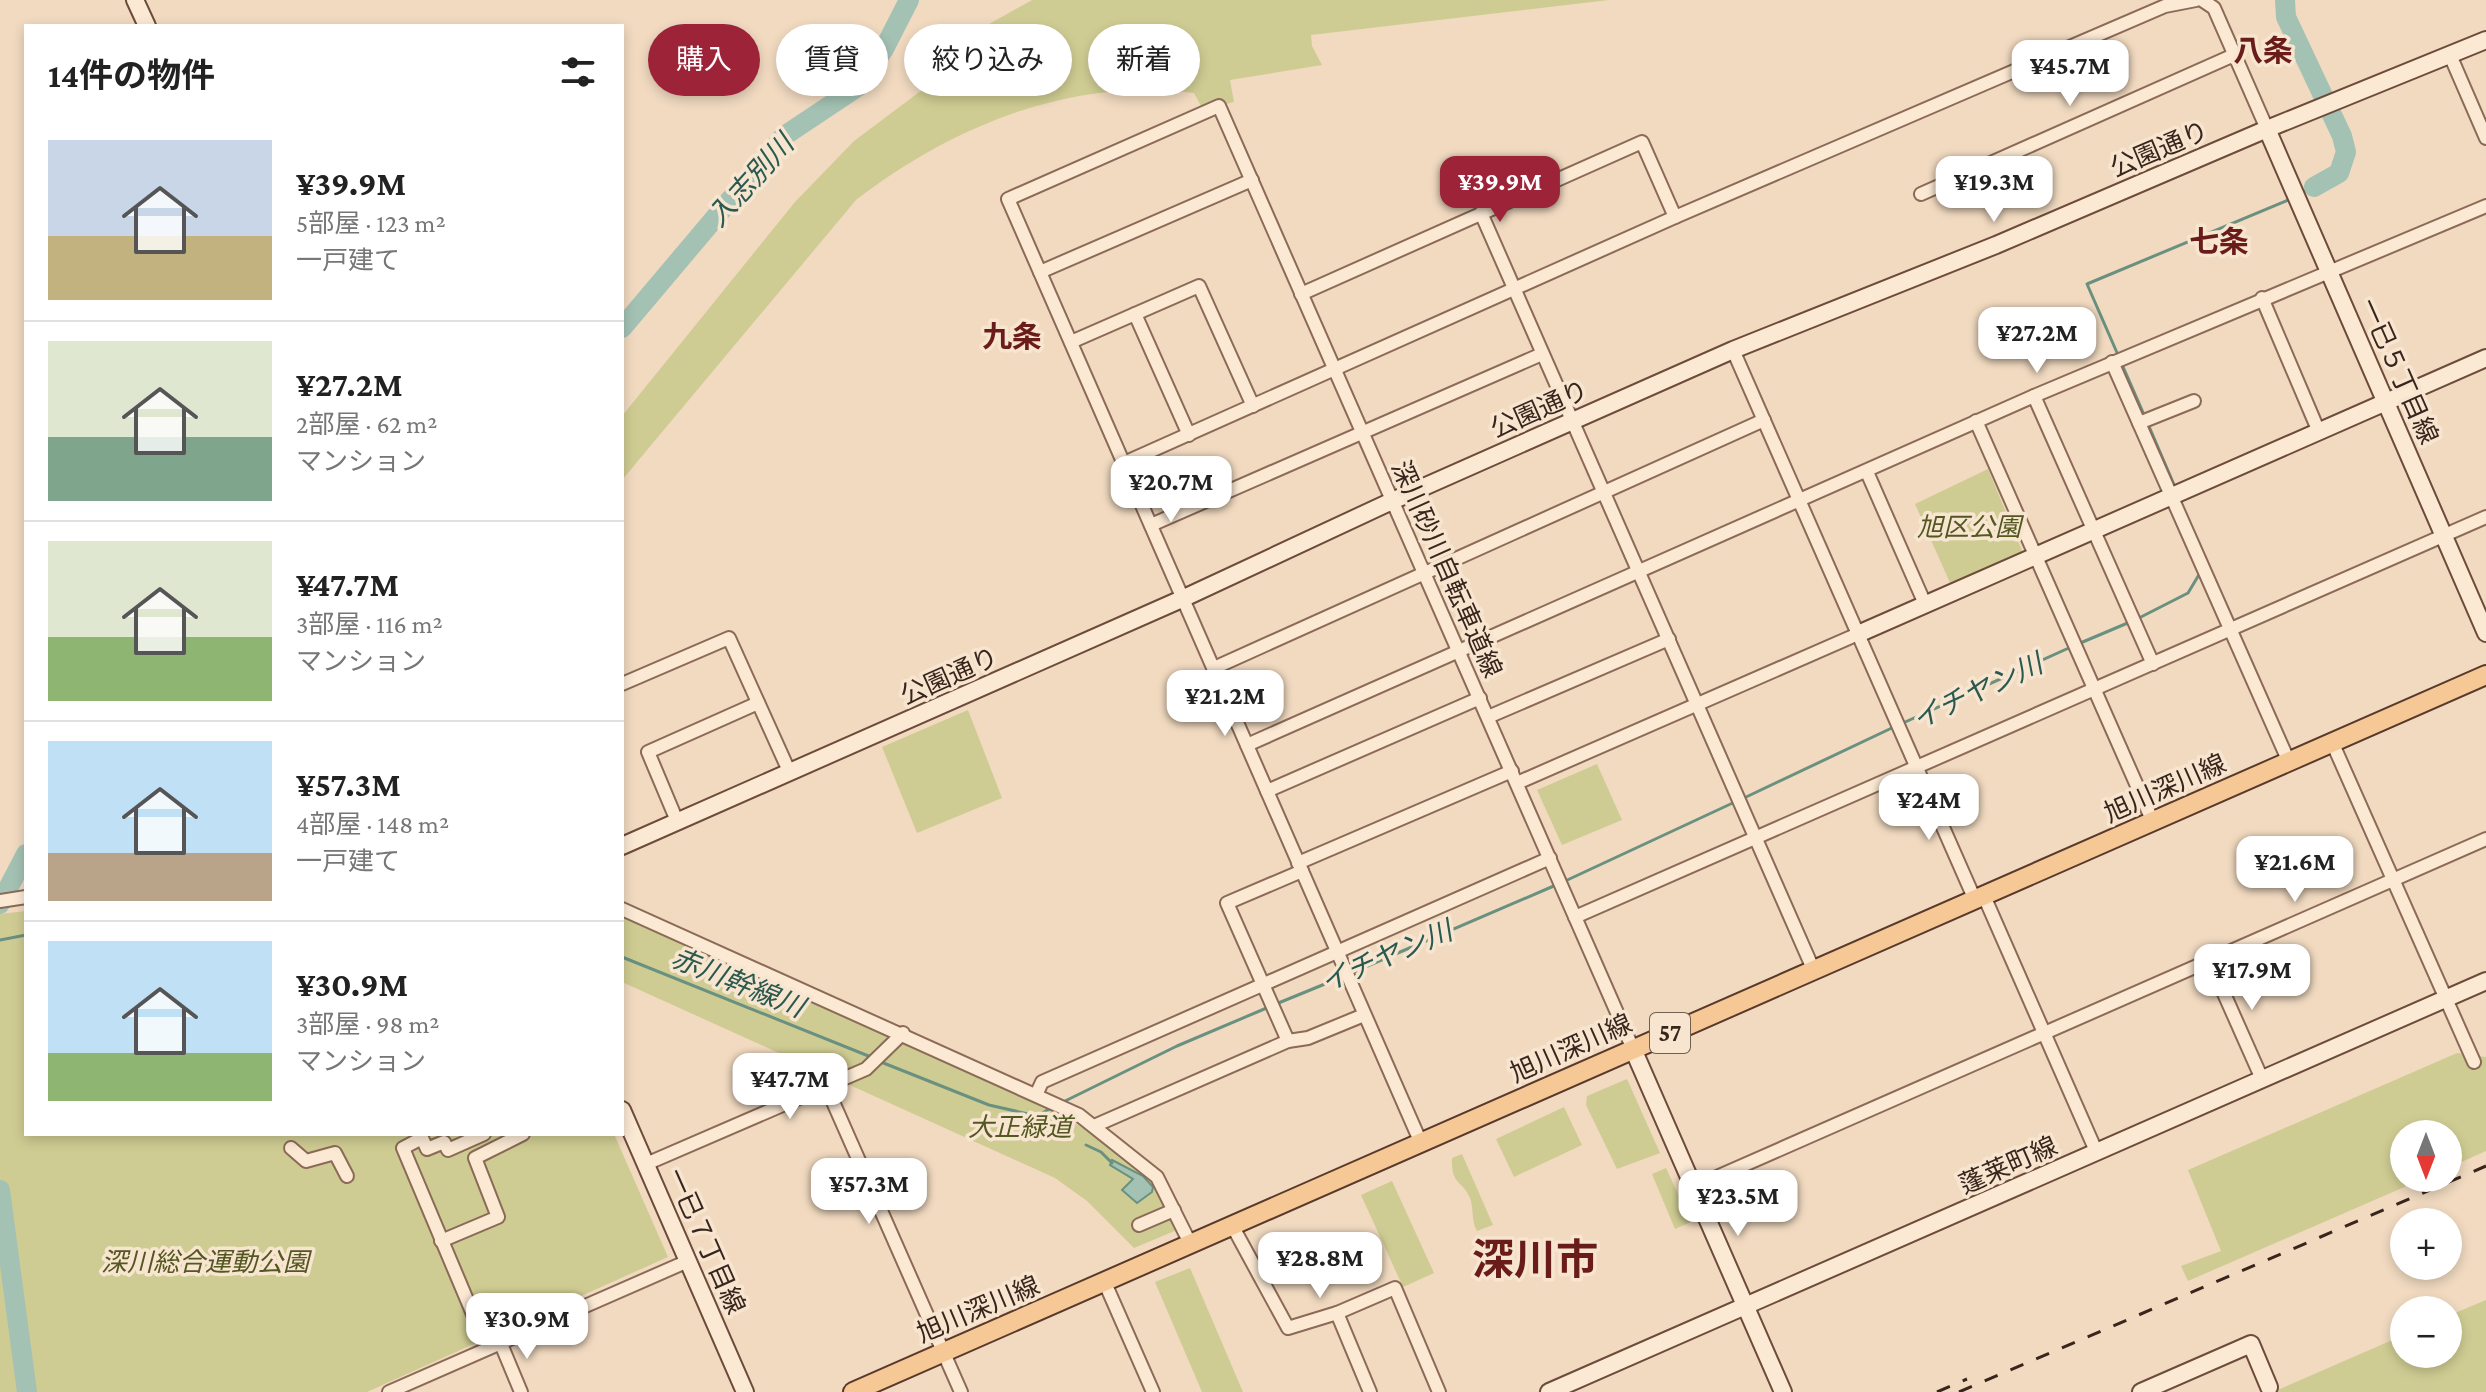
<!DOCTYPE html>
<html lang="ja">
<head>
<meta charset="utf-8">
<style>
  :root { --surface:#fff; --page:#f6f6f6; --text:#222; --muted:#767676; --line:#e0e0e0; --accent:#9d2339 }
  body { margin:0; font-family:"Crimson Pro","Noto Sans JP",serif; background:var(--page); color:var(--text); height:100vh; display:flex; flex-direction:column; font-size:30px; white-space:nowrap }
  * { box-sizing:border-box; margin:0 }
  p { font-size:26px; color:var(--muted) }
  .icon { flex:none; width:44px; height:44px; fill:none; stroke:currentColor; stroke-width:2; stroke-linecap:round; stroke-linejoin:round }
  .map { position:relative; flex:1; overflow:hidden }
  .details { position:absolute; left:24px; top:24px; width:600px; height:1112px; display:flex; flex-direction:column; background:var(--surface); border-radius:0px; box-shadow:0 4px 12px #0003 }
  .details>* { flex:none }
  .banner { position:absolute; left:648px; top:24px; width:760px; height:72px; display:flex; gap:16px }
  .needle { width:52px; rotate:180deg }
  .fabs { position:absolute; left:2390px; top:1120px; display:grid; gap:16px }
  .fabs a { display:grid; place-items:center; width:72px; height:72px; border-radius:50%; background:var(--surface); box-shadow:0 4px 12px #0003; font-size:40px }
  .price { position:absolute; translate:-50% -68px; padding:0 18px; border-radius:16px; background:#fff; color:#222; font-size:26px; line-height:52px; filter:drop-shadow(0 2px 4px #0008) }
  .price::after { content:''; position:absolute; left:50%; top:48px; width:24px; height:18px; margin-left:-12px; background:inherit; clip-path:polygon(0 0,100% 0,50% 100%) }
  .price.on { background:var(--accent); color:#fff }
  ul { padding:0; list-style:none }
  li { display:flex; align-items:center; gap:24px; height:200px; padding:0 24px }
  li+li { border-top:2px solid var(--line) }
  li span { display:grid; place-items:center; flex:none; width:224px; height:160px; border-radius:0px; color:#555 }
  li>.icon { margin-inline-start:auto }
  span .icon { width:96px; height:96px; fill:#fffc; stroke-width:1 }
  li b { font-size:34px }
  h2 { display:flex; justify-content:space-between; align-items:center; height:96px; padding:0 24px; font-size:34px }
  .chip { padding:0 28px; border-radius:36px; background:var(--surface); box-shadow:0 4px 12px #0003; font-size:28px; line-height:72px }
  .chip.on { background:var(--accent); color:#fff }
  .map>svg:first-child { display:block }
  .green { fill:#cfcc93 }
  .water { fill:#a3c2b4; stroke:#6a9180; stroke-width:2 }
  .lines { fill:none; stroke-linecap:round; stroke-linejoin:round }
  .stream { stroke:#6a9180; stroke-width:3 }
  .river { stroke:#a3c2b4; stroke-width:20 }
  .street-casing { stroke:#8b6a57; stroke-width:16 }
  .secondary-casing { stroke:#6c4b3a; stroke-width:20 }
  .primary-casing { stroke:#58392b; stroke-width:22 }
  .street { stroke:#fbe9d4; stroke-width:12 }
  .secondary { stroke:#fbe9d4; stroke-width:16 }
  .primary { stroke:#f6c895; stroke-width:18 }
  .rail { stroke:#39251c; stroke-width:3; stroke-dasharray:14 14; stroke-linecap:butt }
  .labels { text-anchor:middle; stroke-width:7; stroke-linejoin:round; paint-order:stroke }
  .shield { fill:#f7e5d0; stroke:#725f52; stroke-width:2 }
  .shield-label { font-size:24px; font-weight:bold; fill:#39251c }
  .street-label { font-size:26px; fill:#39251c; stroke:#f7e5d0 }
  .park-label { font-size:26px; font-style:italic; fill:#535721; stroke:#f7e5d0 }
  .water-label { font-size:28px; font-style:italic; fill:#2a5a4f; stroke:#f7e5d0 }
  .quarter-label { font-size:30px; font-weight:bold; fill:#691c19; stroke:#f7e5d0 }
  .town-label { font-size:42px; font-weight:bold; fill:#691c19; stroke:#f7e5d0 }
</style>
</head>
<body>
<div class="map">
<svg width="2486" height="1392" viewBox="0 0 2486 1392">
  <rect width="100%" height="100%" fill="#f1dac0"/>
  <!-- green -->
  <g class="green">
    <path d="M1032 0H1609L1311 35 1312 46 1322 65 1230 80 1234 102 1203 110 1194 93C1071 77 952 126 856 200L622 480V416L795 202 854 141 934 81 950 46Z"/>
    <path d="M1988 469 2023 553 1951 585 1915 504Z"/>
    <path d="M968 710 1002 798 917 833 882 747Z"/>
    <path d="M1597 764 1622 820 1562 845 1537 790Z"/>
    <path d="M26 911V1134H614L668 1257 367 1392H0V914Z"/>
    <path d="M622 914 1034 1099 1101 1139 1153 1177 1177 1230 1134 1248 1087 1201 1055 1178 622 982Z"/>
    <path d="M2457 1053 2486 1057V1151L2448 1168V1134H2404V1178H2425L2188 1281 2181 1266 2221 1251 2188 1170Z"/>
    <path d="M1627 1079 1660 1153 1617 1169 1586 1105 1587 1096Z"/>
    <path d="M1564 1107 1582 1145 1514 1177 1496 1139Z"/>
    <path d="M1462 1154 1493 1225 1477 1231C1471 1221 1474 1209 1470 1198 1462 1179 1451 1186 1452 1158Z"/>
    <path d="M1666 1168 1691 1222 1675 1229 1652 1174Z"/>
    <path d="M1392 1181 1434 1273 1403 1287 1361 1195Z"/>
    <path d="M1190 1268 1243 1392H1202L1155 1282Z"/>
    <path d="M2486 1300V1392H2273L2404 1335V1354H2448V1316Z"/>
  </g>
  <!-- water -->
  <path class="water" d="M1112 1160 1143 1176 1153 1187 1152 1192 1137 1203 1122 1190 1133 1179 1110 1165Z"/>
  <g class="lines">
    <!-- stream -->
    <g class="stream">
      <path d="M2303 192 2314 187"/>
      <path d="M2118 355 2087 284 2293 198"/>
      <path d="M2121 362 2145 417"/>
      <path d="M2148 424 2175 487"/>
      <path d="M2179 498 2185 513"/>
      <path d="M2137 619 2188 593 2200 573"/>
      <path d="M2078 644 2130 622"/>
      <path d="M1903 723 2071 647"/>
      <path d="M1744 798 1896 726"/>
      <path d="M1563 882 1737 801"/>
      <path d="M0 940 26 935"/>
      <path d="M622 957 871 1057"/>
      <path d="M1349 974 1556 885"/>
      <path d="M1276 1004 1342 977"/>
      <path d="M881 1062 989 1105 1037 1116 1062 1131"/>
      <path d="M1061 1103 1177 1046 1269 1007"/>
      <path d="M1037 1116 1051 1108"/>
      <path d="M1086 1145 1101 1152 1112 1163"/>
    </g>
    <!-- river -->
    <g class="river">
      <path d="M2285 0 2286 17 2342 136 2346 152 2339 173 2314 187"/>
      <path d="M622 328 784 136 859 86 884 49 909 0"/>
      <path d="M0 904 26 854"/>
      <path d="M0 1190 27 1392"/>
    </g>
    <defs>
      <g id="street">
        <path d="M2202 0 2214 8 2267 129"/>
        <path d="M2450 55 2486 138"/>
        <path d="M1921 194 2234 55"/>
        <path d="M1481 213 1814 971"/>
        <path d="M1040 272 1252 180"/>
        <path d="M1301 294 1642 142 1675 217"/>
        <path d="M2262 298 2319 432"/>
        <path d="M1135 314 1189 435"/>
        <path d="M1071 342 1199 286 1253 406"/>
        <path d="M1733 350 1975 900"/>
        <path d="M2112 362 2289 762"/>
        <path d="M2034 396 2153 664"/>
        <path d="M1976 421 2153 822"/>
        <path d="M2139 423 2194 401"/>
        <path d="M1124 463 1675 217 2165 6 2196 0"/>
        <path d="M1867 472 1925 604"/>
        <path d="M1151 525 1542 354"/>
        <path d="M1214 668 1764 420"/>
        <path d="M622 684 729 638 789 771"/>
        <path d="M1488 717 1669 639"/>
        <path d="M2332 742 2474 1062"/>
        <path d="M1247 745 2034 396 2486 206"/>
        <path d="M1517 783 1858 634"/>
        <path d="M1267 791 1480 698"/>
        <path d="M677 821 648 752 758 703"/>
        <path d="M1298 863 1512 771"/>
        <path d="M1984 896 2096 1151"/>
        <path d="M0 901 26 897"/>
        <path d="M622 909 1079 1115 1157 1177 1191 1245"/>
        <path d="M1575 917 2486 517"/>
        <path d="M2210 962 2262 1079"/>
        <path d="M1288 1041 1227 903 1302 871"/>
        <path d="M826 1086 961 1392"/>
        <path d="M1037 1093 1042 1082 1550 858"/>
        <path d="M1094 1126 1288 1041 1308 1038 1364 1015"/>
        <path d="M1421 1143 1008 199 1219 106 1633 1049"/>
        <path d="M291 1148 306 1161 335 1153 347 1176"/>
        <path d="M646 1164 866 1069 903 1033"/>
        <path d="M1694 1187 2486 839"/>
        <path d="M1139 1225 1174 1210"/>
        <path d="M1233 1227 1288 1328 1337 1313 1370 1392"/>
        <path d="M441 1241 498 1217 475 1158 523 1134"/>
        <path d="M1105 1283 1153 1392"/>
        <path d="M1337 1313 1395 1288 1439 1392"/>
        <path d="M483 1338 403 1148 422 1138 427 1149 444 1142 448 1150 484 1134"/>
        <path d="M501 1344 521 1392"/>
        <path d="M389 1392 688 1261"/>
      </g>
      <g id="secondary">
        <path d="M135 0 147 26"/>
        <path d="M2267 129 2486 633"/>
        <path d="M1858 634 2486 358"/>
        <path d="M622 846 1184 598 1392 501 1733 350 1996 245 2267 129 2486 40"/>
        <path d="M1633 1049 1783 1392"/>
        <path d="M622 1110 745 1392"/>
        <path d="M1549 1392 2486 981"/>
        <path d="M2141 1392 2251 1344 2269 1387"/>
      </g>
      <path id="primary" d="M853 1392 2486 675"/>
    </defs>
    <!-- street casing -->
    <use href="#street" class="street-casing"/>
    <!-- secondary casing -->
    <use href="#secondary" class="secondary-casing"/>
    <!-- primary casing -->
    <use href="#primary" class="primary-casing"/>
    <!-- street -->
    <use href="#street" class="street"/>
    <!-- secondary -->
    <use href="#secondary" class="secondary"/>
    <!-- primary -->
    <use href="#primary" class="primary"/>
    <!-- rail -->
    <g class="rail">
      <path d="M1937 1392 1967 1379"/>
      <path d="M1959 1392 2486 1166"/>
    </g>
  </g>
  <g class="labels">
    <!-- shield labels -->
    <rect class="shield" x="1650" y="1013" width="40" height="40" rx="6"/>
    <g class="shield-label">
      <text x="1670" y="1041">57</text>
    </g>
    <!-- street labels -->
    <g class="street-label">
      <text transform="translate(2159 149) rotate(-23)" y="9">公園通り</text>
      <text transform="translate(2399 371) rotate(66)" y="9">一已５丁目線</text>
      <text transform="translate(1539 409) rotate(-24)" y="9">公園通り</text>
      <text transform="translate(1447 569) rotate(66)" y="9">深川砂川自転車道線</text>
      <text transform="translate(949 676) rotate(-24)" y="9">公園通り</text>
      <text transform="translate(2165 788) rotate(-24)" y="9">旭川深川線</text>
      <text transform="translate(1571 1048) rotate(-24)" y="9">旭川深川線</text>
      <text transform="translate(2008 1165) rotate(-24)" y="9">蓬莱町線</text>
      <text transform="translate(706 1241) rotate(66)" y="9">一已７丁目線</text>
      <text transform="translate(978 1309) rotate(-23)" y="9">旭川深川線</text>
    </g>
    <!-- park labels -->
    <g class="park-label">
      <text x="1969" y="536">旭区公園</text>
      <text x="1020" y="1136">大正緑道</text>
      <text x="205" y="1271">深川総合運動公園</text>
    </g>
    <!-- water labels -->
    <g class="water-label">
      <text transform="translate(750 180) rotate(-48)" y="10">入志別川</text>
      <text transform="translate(1977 691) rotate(-25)" y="10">イチヤン川</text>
      <text transform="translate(1386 956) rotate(-23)" y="10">イチヤン川</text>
      <text transform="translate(738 982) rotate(22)" y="10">赤川幹線川</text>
    </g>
    <!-- quarter labels -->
    <g class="quarter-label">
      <text x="2263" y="61">八条</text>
      <text x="2219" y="252">七条</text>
      <text x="1012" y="347">九条</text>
    </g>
    <!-- town labels -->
    <g class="town-label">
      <text x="1535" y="1274">深川市</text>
    </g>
  </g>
</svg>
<div class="fabs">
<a><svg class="needle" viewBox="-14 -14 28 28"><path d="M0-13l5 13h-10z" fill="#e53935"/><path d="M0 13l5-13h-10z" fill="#767676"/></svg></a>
<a>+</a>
<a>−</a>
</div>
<b class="price" style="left:2070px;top:108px">¥45.7M</b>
<b class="price on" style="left:1500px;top:224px">¥39.9M</b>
<b class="price" style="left:1994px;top:224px">¥19.3M</b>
<b class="price" style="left:2037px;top:375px">¥27.2M</b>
<b class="price" style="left:1171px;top:524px">¥20.7M</b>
<b class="price" style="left:1225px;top:738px">¥21.2M</b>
<b class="price" style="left:1929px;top:842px">¥24M</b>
<b class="price" style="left:2295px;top:904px">¥21.6M</b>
<b class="price" style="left:2252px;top:1012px">¥17.9M</b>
<b class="price" style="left:790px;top:1121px">¥47.7M</b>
<b class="price" style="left:869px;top:1226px">¥57.3M</b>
<b class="price" style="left:1738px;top:1238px">¥23.5M</b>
<b class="price" style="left:1320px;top:1300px">¥28.8M</b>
<b class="price" style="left:527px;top:1361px">¥30.9M</b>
<div class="banner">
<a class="chip on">購入</a>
<a class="chip">賃貸</a>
<a class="chip">絞り込み</a>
<a class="chip">新着</a>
</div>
<section class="details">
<h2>14件の物件<svg class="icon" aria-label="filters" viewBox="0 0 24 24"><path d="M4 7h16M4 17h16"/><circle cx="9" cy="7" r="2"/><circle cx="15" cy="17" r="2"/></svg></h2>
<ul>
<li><span style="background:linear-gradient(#c9d6e8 60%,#c2b280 0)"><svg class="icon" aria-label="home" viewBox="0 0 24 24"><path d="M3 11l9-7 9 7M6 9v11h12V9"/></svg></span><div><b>¥39.9M</b><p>5部屋 · 123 m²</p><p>一戸建て</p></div></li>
<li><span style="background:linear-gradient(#dfe7d0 60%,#7fa58c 0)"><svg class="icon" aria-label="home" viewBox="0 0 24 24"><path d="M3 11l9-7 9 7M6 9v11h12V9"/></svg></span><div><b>¥27.2M</b><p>2部屋 · 62 m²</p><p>マンション</p></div></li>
<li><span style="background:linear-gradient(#dfe7d0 60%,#8fb573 0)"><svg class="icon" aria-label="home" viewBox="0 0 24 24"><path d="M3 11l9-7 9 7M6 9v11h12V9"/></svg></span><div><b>¥47.7M</b><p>3部屋 · 116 m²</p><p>マンション</p></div></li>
<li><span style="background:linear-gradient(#bfe0f5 70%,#b9a48a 0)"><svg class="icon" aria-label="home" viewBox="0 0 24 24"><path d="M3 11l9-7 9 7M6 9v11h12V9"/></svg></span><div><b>¥57.3M</b><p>4部屋 · 148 m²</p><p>一戸建て</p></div></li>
<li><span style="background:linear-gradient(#bfe0f5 70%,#8fb573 0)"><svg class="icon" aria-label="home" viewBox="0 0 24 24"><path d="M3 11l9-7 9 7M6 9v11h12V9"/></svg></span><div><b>¥30.9M</b><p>3部屋 · 98 m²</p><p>マンション</p></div></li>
</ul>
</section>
</div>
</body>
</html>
